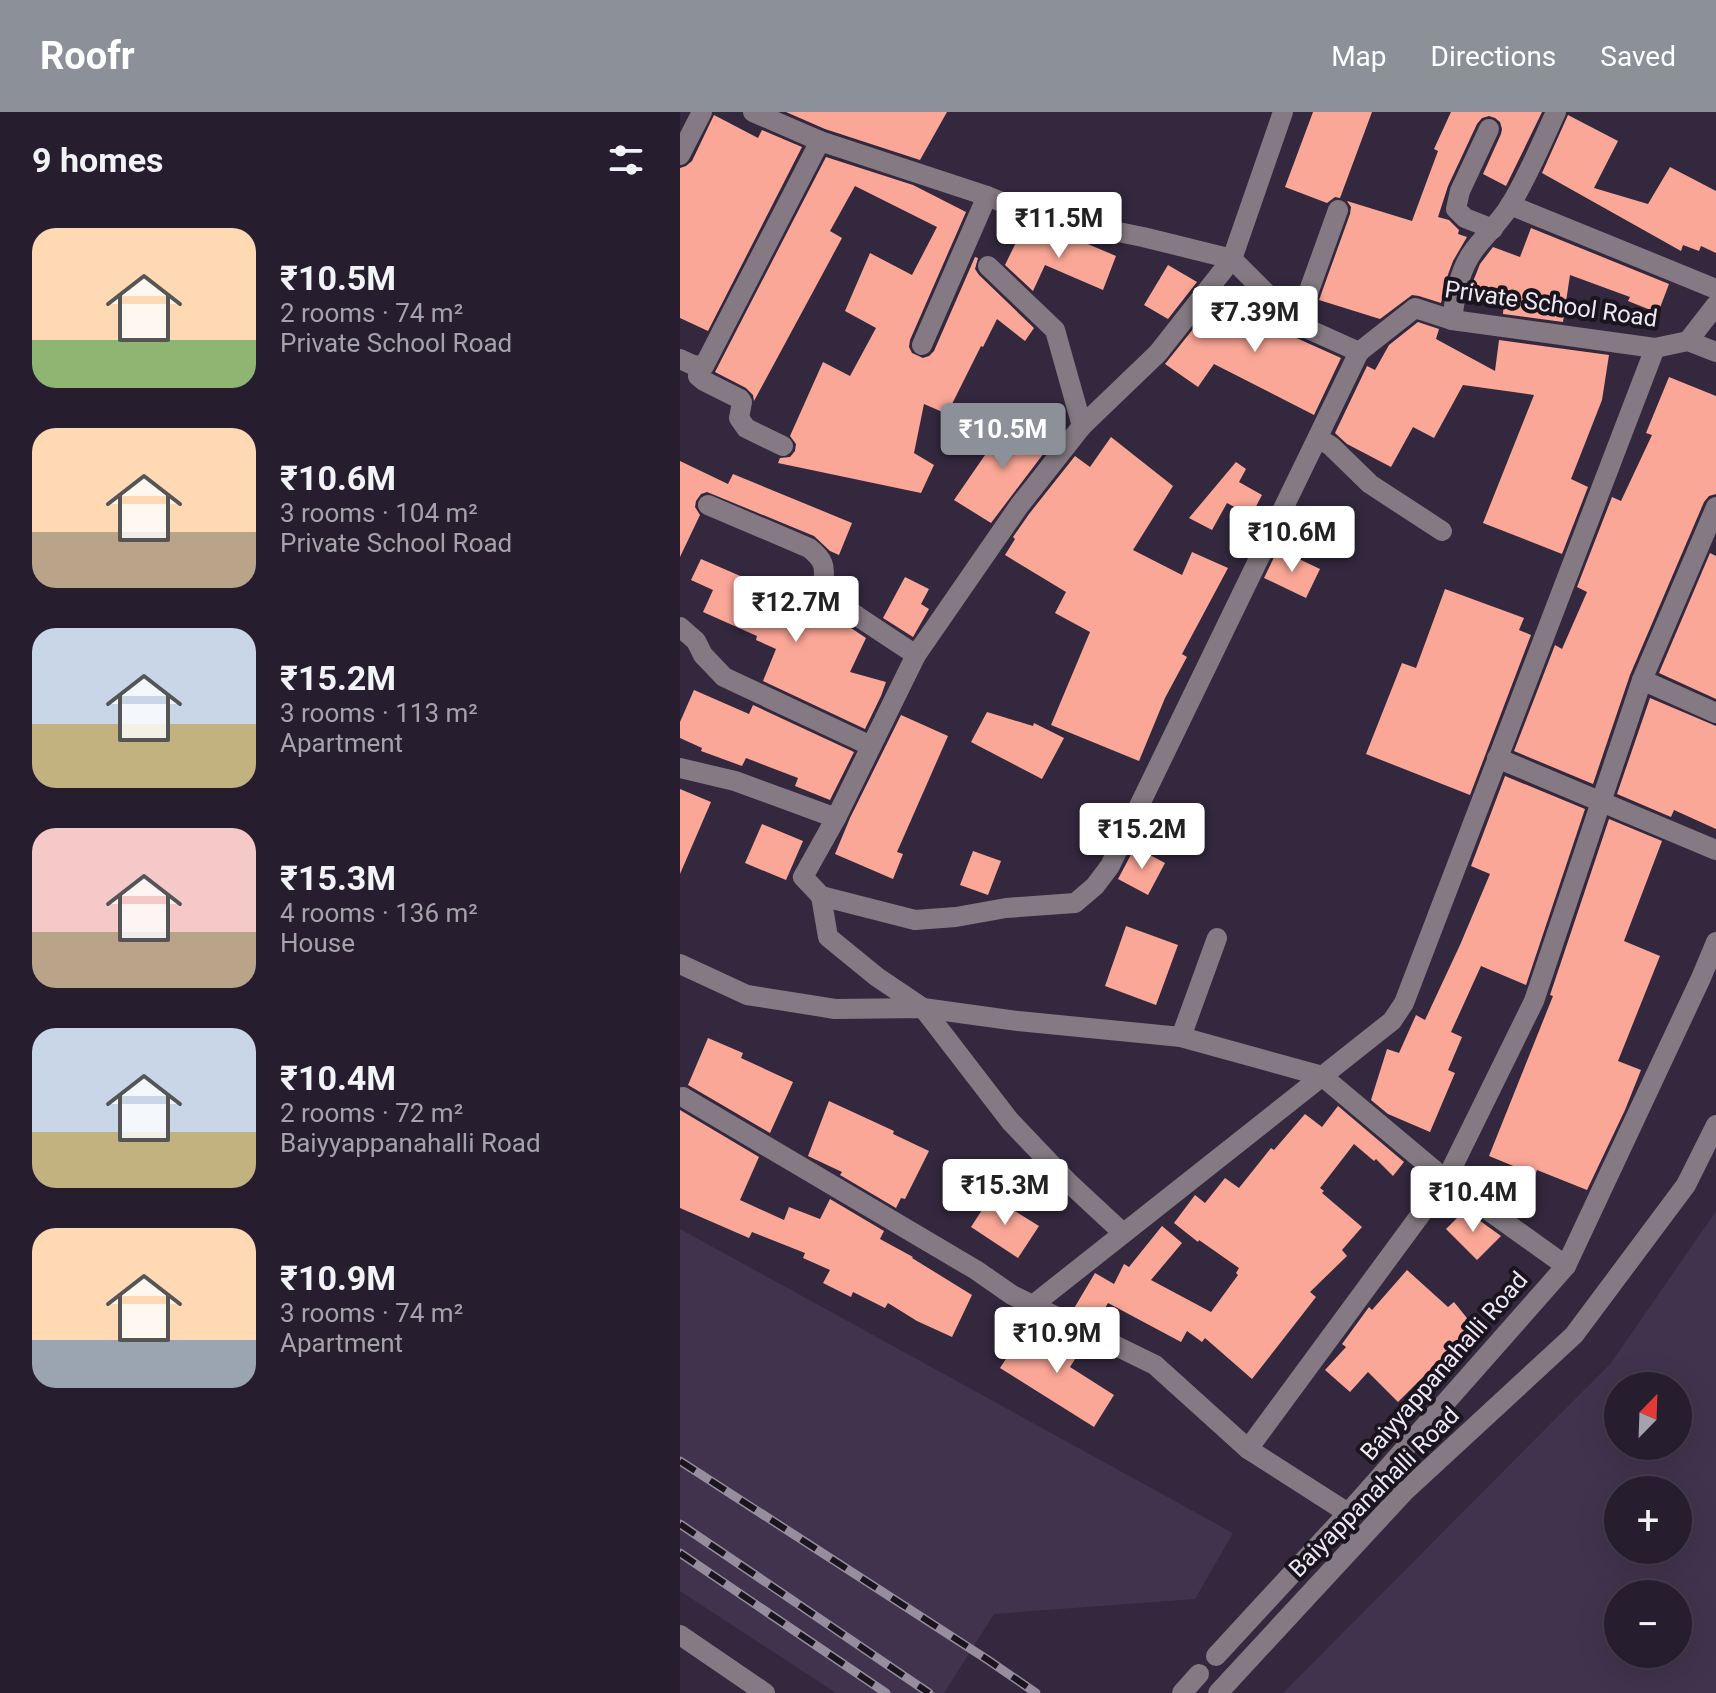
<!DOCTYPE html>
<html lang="en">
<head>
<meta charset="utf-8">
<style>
  :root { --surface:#261e2e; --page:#322b3a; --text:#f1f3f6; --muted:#a4a2aa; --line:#423c4a; --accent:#8c9099 }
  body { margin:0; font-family:Roboto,sans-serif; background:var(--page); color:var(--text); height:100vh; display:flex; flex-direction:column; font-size:30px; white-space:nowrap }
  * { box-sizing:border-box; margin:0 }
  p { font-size:26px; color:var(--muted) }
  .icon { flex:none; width:44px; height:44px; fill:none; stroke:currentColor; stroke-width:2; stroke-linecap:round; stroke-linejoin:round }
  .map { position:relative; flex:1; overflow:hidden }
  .side { display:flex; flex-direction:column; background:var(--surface); width:680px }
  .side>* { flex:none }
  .needle { width:52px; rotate:23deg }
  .fabs { position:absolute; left:924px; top:1260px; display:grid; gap:16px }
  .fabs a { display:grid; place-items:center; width:88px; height:88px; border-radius:50%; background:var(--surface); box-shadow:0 8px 32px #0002,0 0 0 2px var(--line); font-size:40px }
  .price { position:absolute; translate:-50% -68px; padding:0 18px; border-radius:8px; background:#fff; color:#222; font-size:26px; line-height:52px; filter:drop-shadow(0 2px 4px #0008) }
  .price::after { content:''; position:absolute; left:50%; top:48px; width:24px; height:18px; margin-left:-12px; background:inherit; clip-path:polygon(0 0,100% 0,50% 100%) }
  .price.on { background:var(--accent); color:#fff }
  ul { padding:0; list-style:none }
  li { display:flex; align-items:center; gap:24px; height:200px; padding:0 32px }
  li span { display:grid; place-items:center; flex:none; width:224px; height:160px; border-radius:24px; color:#555 }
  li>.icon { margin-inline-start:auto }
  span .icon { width:96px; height:96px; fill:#fffc; stroke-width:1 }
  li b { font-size:34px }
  h2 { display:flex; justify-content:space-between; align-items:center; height:96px; padding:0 32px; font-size:34px }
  header { display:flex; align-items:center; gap:48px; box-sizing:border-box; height:112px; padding:0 40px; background:var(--accent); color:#fff }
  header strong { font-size:38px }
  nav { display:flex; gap:44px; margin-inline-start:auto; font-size:28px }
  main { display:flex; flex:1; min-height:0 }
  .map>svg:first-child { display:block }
  .built { fill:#41334d; fill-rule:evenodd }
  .building { fill:#fba797 }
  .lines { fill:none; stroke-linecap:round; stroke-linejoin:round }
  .minor { stroke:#857a83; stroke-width:20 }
  .rail-casing { stroke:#968d9f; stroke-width:9 }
  .rail { stroke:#19141d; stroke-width:6; stroke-dasharray:18; stroke-linecap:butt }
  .labels { text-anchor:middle; stroke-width:8; stroke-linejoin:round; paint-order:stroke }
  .street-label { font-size:24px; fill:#eee7f6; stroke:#19141d }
</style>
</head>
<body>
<header>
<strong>Roofr</strong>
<nav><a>Map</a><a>Directions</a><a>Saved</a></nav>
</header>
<main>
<section class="side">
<h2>9 homes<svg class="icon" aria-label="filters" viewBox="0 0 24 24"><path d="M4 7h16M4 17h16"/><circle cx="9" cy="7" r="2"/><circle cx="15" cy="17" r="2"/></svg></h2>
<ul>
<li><span style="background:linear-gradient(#ffd9b3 70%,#8fb573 0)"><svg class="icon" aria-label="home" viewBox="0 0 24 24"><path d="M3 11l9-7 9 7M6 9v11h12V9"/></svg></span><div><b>₹10.5M</b><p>2 rooms · 74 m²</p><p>Private School Road</p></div></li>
<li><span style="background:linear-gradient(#ffd9b3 65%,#b9a48a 0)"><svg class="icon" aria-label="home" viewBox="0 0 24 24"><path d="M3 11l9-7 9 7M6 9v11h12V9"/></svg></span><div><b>₹10.6M</b><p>3 rooms · 104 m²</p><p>Private School Road</p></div></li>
<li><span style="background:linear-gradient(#c9d6e8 60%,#c2b280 0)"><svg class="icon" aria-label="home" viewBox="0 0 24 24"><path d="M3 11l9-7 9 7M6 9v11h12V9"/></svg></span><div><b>₹15.2M</b><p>3 rooms · 113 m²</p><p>Apartment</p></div></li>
<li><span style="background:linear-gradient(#f6c9c9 65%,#b9a48a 0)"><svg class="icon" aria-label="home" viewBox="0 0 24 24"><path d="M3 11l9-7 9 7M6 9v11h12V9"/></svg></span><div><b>₹15.3M</b><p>4 rooms · 136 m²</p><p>House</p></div></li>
<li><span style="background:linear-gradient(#c9d6e8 65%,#c2b280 0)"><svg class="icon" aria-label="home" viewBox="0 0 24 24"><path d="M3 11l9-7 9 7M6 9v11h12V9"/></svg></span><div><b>₹10.4M</b><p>2 rooms · 72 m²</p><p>Baiyyappanahalli Road</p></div></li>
<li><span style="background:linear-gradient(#ffd9b3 70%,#9aa5b1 0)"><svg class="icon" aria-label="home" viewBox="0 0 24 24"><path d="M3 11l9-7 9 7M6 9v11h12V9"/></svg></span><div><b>₹10.9M</b><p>3 rooms · 74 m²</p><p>Apartment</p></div></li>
</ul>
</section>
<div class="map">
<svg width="1036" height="1581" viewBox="0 0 1036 1581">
  <rect width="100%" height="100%" fill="#33283e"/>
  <!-- built -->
  <g class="built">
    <path d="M1036 1099V1581H603L931 1251ZM938 1274H998V1334H938ZM938 1378H998V1438H938ZM938 1482H998V1542H938Z"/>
    <path d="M0 1117 553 1421 515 1487 314 1502 264 1581H156L0 1479Z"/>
  </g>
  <!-- building -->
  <g class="building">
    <path d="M106 0H267L240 48 145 17Z"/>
    <path d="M633 0H692L660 86 655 85 647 91 605 75Z"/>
    <path d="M771 0H862L826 74 803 62 821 22 822 17 820 10 815 6 809 4 802 6 797 12 768 74 758 105 769 108 779 118 778 122 787 125 773 149 766 168 761 191 739 184 732 183 700 207 639 188 670 102 671 95 667 89 732 109 758 39 754 37Z"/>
    <path d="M34 3 78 26 82 18 122 35 28 219 0 206V56L6 54 12 49Z"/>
    <path d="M888 3 938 29 914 76 968 92 990 55 1036 79V141L1021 134 1019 139 1003 133 1001 139 862 61Z"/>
    <path d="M146 45 233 73 286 100 230 228 229 235 232 241 243 246 249 244 254 239 295 145 298 146 295 157 299 163 354 216 345 229 317 207 303 235 301 234 267 302 244 292 234 341 254 353 241 381 98 351 100 346 110 345 115 339 116 332 110 324 143 250 170 264 196 216 165 199 190 141 232 163 257 115 175 74 150 119 162 126 74 289 73 283 66 276 35 260Z"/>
    <path d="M343 116 385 134 389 124 436 144 423 178 365 153 353 179 325 153Z"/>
    <path d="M851 116 989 172 978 201 948 189 950 185 890 163 883 210 823 202 824 189 791 175 794 167 800 152 813 135 840 145Z"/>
    <path d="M488 153 517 170 488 207 464 193Z"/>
    <path d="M542 181 594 207 612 224 661 246 634 303 534 252 518 275 485 252Z"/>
    <path d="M738 210 759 217 756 227 815 259 819 228 929 243 922 288 891 367 908 375 882 442 803 411 854 283 783 273 754 326 733 315 711 355 667 332 655 321 687 254 695 258 709 233Z"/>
    <path d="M989 265 1036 284V382L1029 384 1024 390 950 563 913 672 834 639 875 533 882 537 907 480 897 475 932 385 941 389 972 323 966 321Z"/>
    <path d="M344 309 373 329 311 411 274 388 314 330 318 333 331 314 337 318Z"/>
    <path d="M431 325 493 374 453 438 502 463 512 440 548 456 502 542 507 545 485 586 459 649 371 613 410 520 375 501 386 480 325 443 335 427 333 425 349 402 395 344 410 355Z"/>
    <path d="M0 349 48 372 53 362 172 411 159 443 150 439 134 424 27 380 21 382 16 389 15 395 20 403 0 445Z"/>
    <path d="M556 350 566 357 559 370 582 383 571 404 547 391 532 418 509 406Z"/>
    <path d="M598 437 640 457 626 486 584 466Z"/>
    <path d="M1030 441 1036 444V587L979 561Z"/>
    <path d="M21 447 153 504 186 526 170 560 206 570 201 584 185 617 83 569 96 537 76 528 77 524 23 500 33 478 11 468Z"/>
    <path d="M225 465 249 477 241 492 249 497 233 525 203 506Z"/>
    <path d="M765 477 844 506 839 518 851 523 790 683 686 642 722 551 736 556Z"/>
    <path d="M14 578 69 602 73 593 174 640 150 688 115 674 118 666 66 646 62 654 21 639 22 636 0 626V610Z"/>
    <path d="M970 586 1036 614V717L994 698 991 705 937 682Z"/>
    <path d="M307 600 353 614 354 611 384 626 362 667 291 630Z"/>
    <path d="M221 603 268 624 217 740 223 742 213 767 155 742 170 706Z"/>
    <path d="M825 664 905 697 846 873 801 854 771 920 782 925 768 958 775 961 750 1020 708 1002 691 988 707 937 719 941 736 903 745 908 780 833 810 762 791 754Z"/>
    <path d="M0 677 31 690 0 762Z"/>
    <path d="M929 707 982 729 944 829 980 844 938 949 961 958 945 998 907 1078 857 1058 855 1063 809 1044 873 884 870 883Z"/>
    <path d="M82 712 123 729 106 768 65 751Z"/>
    <path d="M455 735 485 751 468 783 438 767Z"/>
    <path d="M293 739 321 749 308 783 280 773Z"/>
    <path d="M446 814 498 833 476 893 425 874Z"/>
    <path d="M28 926 63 941 61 946 113 970 90 1021 8 973Z"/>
    <path d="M149 989 214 1019 213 1022 249 1039 225 1087 221 1086 216 1096 160 1063 162 1060 128 1044Z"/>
    <path d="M658 994 724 1050 713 1064 696 1047 694 1049 674 1032 640 1076 644 1079 642 1081 682 1115 662 1138 667 1144 630 1180 636 1185 572 1267 525 1226 522 1230 507 1219 501 1230 428 1191 417 1210 393 1198 415 1161 434 1172 444 1152 449 1155 482 1114 502 1131 471 1168 531 1200 558 1163 556 1161 559 1156 519 1128 518 1130 494 1111 515 1083 525 1091 545 1066 559 1076 591 1036 594 1038 625 1002 642 1015Z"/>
    <path d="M0 998 79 1045 60 1088 104 1108 109 1095 140 1107 150 1087 204 1119 200 1127 233 1145 232 1146 292 1183 272 1225 237 1209 208 1191 205 1196 173 1180 171 1185 143 1171 150 1158 123 1146 125 1141 72 1120 69 1126 0 1096Z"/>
    <path d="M311 1084 359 1114 338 1146 291 1115Z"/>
    <path d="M785 1098 821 1124 797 1148 766 1117Z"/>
    <path d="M727 1158 768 1195 774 1190 799 1221 761 1252 759 1249 718 1290 688 1260 670 1280 645 1258 666 1235 662 1232 689 1195 692 1198Z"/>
    <path d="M365 1214 404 1233 390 1255 434 1283 414 1315 320 1256 341 1224 354 1232Z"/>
  </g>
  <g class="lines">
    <!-- minor -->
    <g class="minor">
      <path d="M809 17 780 79 776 97 785 106 813 117"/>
      <path d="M140 29 307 84 354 103 463 125 552 147 603 0"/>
      <path d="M0 43 22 0"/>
      <path d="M830 93 1036 177"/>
      <path d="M308 154 375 218 402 314"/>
      <path d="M772 208C775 184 779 158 794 138 805 123 819 111 829 95 847 67 862 30 876 0"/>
      <path d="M617 212 658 98"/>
      <path d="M1008 229 1036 240"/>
      <path d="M242 233 307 84"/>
      <path d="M0 247 13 253 24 254 140 29 73 0"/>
      <path d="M19 255 18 264 24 269 60 287 62 290 59 306 66 316 103 334"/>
      <path d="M638 326 651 334 690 372 762 419"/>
      <path d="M28 393 129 436C155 456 137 464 147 480 154 490 168 497 177 504 197 517 216 530 236 543"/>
      <path d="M0 515 16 529 23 543 44 565 191 634"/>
      <path d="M962 568 1036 395"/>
      <path d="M817 646 1036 738"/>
      <path d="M0 656 55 669 156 706"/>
      <path d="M141 784 123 765 156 706 236 543 339 394 402 314 478 241 552 147 617 212 679 240 735 196 772 208 975 236 1008 229 1036 193"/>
      <path d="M141 784 235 808 276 805 326 796 395 791 415 774 430 754 679 240"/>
      <path d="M141 784 148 825 197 865 243 896 330 1009 387 1069 443 1121"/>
      <path d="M0 852 67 883 155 897 243 896 338 909 501 925 642 964 766 1068 568 1337"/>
      <path d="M501 925 537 826"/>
      <path d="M3 985 296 1158 332 1183 475 1253 568 1337 668 1401"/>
      <path d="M886 1154 766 1068 854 889 962 568 1036 601"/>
      <path d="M353 1193 712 909 724 891 975 236"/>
      <path d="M0 1523 85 1581"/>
      <path d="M536 1544 668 1401 886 1154 1021 866 1036 830"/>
      <path d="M502 1581 519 1562"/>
      <path d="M538 1581 724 1380 894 1223 1006 1073 1036 1013"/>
    </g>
    <defs>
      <g id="rail">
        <path d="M0 1349 308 1548 356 1581"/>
        <path d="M0 1412 249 1581"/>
        <path d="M0 1441 206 1581"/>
      </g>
    </defs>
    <!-- rail casing -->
    <use href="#rail" class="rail-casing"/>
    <!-- rail -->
    <use href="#rail" class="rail"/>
  </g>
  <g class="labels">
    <!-- street labels -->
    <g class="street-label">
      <text transform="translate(871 192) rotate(8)" y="8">Private School Road</text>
      <text transform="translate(764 1254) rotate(-49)" y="8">Baiyyappanahalli Road</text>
      <text transform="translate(694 1380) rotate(-45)" y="8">Baiyappanahalli Road</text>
    </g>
  </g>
</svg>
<div class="fabs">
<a><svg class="needle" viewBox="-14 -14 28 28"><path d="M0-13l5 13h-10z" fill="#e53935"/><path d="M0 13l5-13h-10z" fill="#a4a2aa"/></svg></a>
<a>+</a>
<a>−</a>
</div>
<b class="price" style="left:379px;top:148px">₹11.5M</b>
<b class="price" style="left:575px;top:242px">₹7.39M</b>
<b class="price on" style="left:323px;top:359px">₹10.5M</b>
<b class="price" style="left:612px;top:462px">₹10.6M</b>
<b class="price" style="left:116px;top:532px">₹12.7M</b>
<b class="price" style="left:462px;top:759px">₹15.2M</b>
<b class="price" style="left:325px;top:1115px">₹15.3M</b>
<b class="price" style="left:793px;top:1122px">₹10.4M</b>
<b class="price" style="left:377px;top:1263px">₹10.9M</b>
</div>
</main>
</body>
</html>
